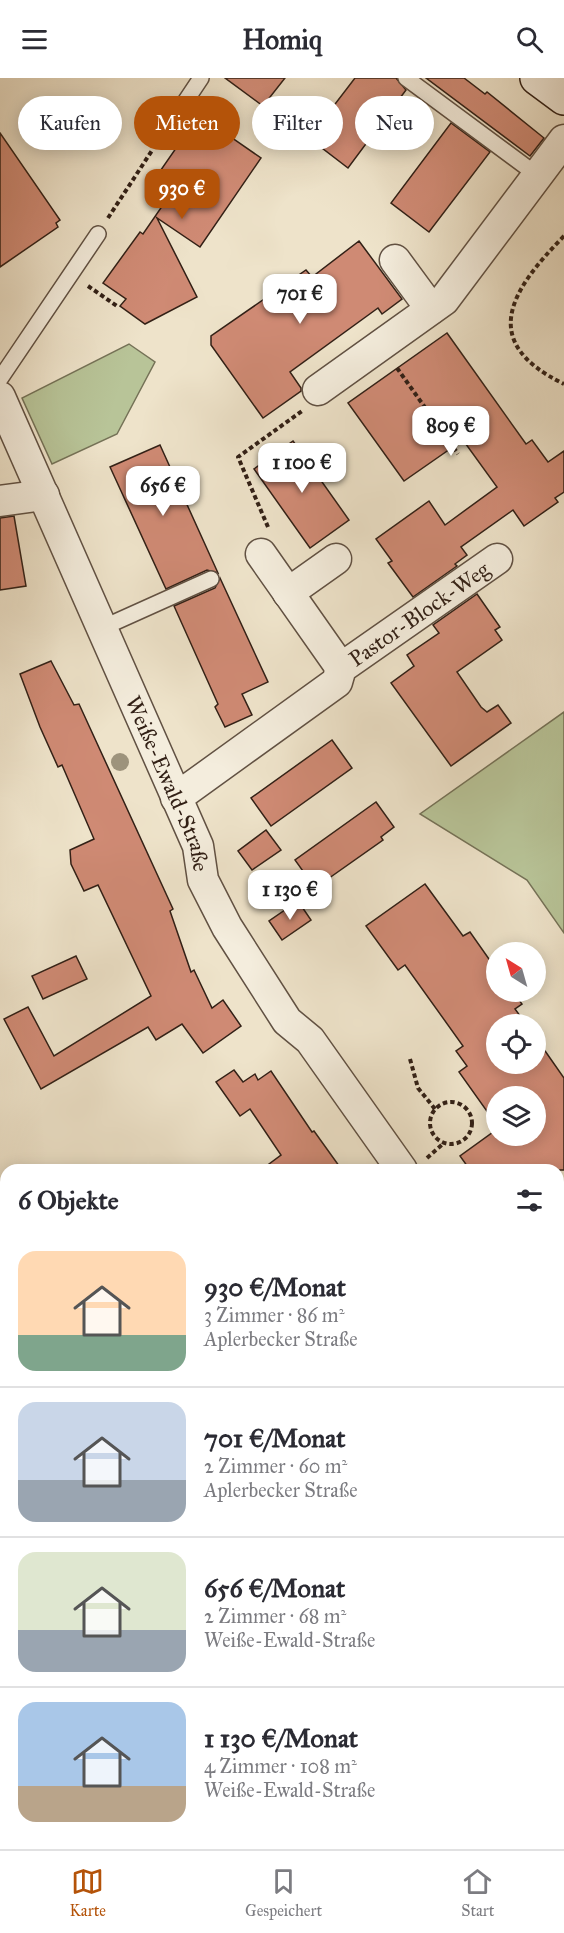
<!DOCTYPE html>
<html lang="de">
<head>
<meta charset="utf-8">
<style>
  :root { --surface:#fff; --page:#f2f2f3; --text:#2b2b33; --muted:#7c7c81; --line:#e1e1e2; --accent:#b45309 }
  body { margin:0; font-family:"IM FELL Great Primer",serif; background:var(--page); color:var(--text); height:100vh; display:flex; flex-direction:column; font-size:22px; white-space:nowrap }
  * { box-sizing:border-box; margin:0 }
  p { font-size:20px; color:var(--muted) }
  .icon { flex:none; width:33px; height:33px; fill:none; stroke:currentColor; stroke-width:2; stroke-linecap:round; stroke-linejoin:round }
  .map { position:relative; flex:1; overflow:hidden }
  .drawer { position:absolute; left:0px; top:1086px; width:564px; height:686px; display:flex; flex-direction:column; background:var(--surface); border-radius:18px 18px 0 0; box-shadow:0 3px 15px #0003 }
  .drawer>* { flex:none }
  .guide { position:absolute; left:18px; top:18px; width:528px; height:54px; display:flex; gap:12px }
  .needle { width:39px; rotate:323deg }
  .fabs { position:absolute; left:486px; top:864px; display:grid; gap:12px }
  .fabs a { display:grid; place-items:center; width:60px; height:60px; border-radius:50%; background:var(--surface); box-shadow:0 3px 15px #0003; font-size:30px }
  .price { position:absolute; translate:-50% -51px; padding:0 14px; border-radius:12px; background:#fff; color:#222; font-size:20px; line-height:39px; filter:drop-shadow(0 2px 3px #0008) }
  .price::after { content:''; position:absolute; left:50%; top:36px; width:18px; height:14px; margin-left:-9px; background:inherit; clip-path:polygon(0 0,100% 0,50% 100%) }
  .price.selected { background:var(--accent); color:#fff }
  ul { padding:0; list-style:none }
  li { display:flex; align-items:center; gap:18px; height:150px; padding:0 18px }
  li+li { border-top:2px solid var(--line) }
  li span { display:grid; place-items:center; flex:none; width:168px; height:120px; border-radius:18px; color:#555 }
  li>.icon { margin-inline-start:auto }
  span .icon { width:72px; height:72px; fill:#fffc; stroke-width:1 }
  li b { font-size:26px }
  h2 { display:flex; justify-content:space-between; align-items:center; height:72px; padding:0 18px; font-size:26px }
  .tag { padding:0 21px; border-radius:27px; background:var(--surface); box-shadow:0 3px 15px #0003; font-size:21px; line-height:54px }
  .tag.selected { background:var(--accent); color:#fff }
  header { display:flex; justify-content:space-between; align-items:center; height:78px; padding:0 18px; background:var(--surface); font-size:27px; font-weight:700 }
  .tabs { display:flex; justify-content:space-around; align-items:center; height:84px; border-top:2px solid var(--line); background:var(--surface); font-size:16px; color:var(--muted) }
  .tabs a { display:grid; justify-items:center; gap:3px }
  .tabs .selected { color:var(--accent) }
  .map>svg:first-child { display:block }
  .green { fill:#b8c498; stroke:#757257; stroke-width:1.5 }
  .building { fill:#cf8a74; stroke:#322016; stroke-width:1.5 }
  .lines { fill:none; stroke-linecap:round; stroke-linejoin:round }
  .lane-casing { stroke:#615143; stroke-width:18 }
  .street-casing { stroke:#615143; stroke-width:33 }
  .secondary-casing { stroke:#322016; stroke-width:36 }
  .path { stroke:#322016; stroke-width:4; stroke-dasharray:4.5 3; stroke-linecap:butt }
  .lane { stroke:#f4eddd; stroke-width:15 }
  .street { stroke:#f4eddd; stroke-width:30 }
  .secondary { stroke:#f4eddd; stroke-width:33 }
  .tree { fill:#9d937c }
  .labels { text-anchor:middle; stroke-width:4.5; stroke-linejoin:round; paint-order:stroke }
  .street-label { font-size:22px; fill:#322016; stroke:#f4eddd }
</style>
</head>
<body>
<header><svg class="icon" aria-label="menu" viewBox="0 0 24 24"><path d="M4 6h16M4 12h16M4 18h16"/></svg>Homiq<svg class="icon" aria-label="search" viewBox="0 0 24 24"><circle cx="10" cy="10" r="6"/><path d="M15 15l6 6"/></svg></header>
<div class="map">
<svg width="564" height="1771" viewBox="0 0 564 1771">
  <rect width="100%" height="100%" fill="#eee3ca"/>
  <filter id="stains"><feTurbulence type="fractalNoise" baseFrequency=".00333" numOctaves="4"/><feColorMatrix values="0 0 0 0 .2 0 0 0 0 .09 0 0 0 0 .02 0 0 0 .5 -.17"/></filter>
  <radialGradient id="worn" r=".72"><stop offset=".6" stop-color="#630" stop-opacity="0"/><stop offset="1" stop-color="#630" stop-opacity=".3"/></radialGradient>
  <!-- green -->
  <g class="green">
    <path d="M129 266 155 284 117 356 52 386 22 320Z"/>
    <path d="M564 634V855L527 802 420 736Z"/>
  </g>
  <!-- building -->
  <g class="building">
    <path d="M225 0H285L263 28Z"/>
    <path d="M355 0H396L406 12 348 90 309 60Z"/>
    <path d="M426 0H464L485 16 487 14 544 60 530 78Z"/>
    <path d="M199 37 261 80 200 169 157 140 197 219 145 246 120 228 126 221 103 205 140 154 143 156 174 111 156 99Z"/>
    <path d="M451 45 490 74 429 154 391 125Z"/>
    <path d="M0 55 60 142 56 145 58 149 0 189Z"/>
    <path d="M359 163 402 221 382 236 378 230 290 294 301 310V313L263 340 211 267V258L306 192 312 199Z"/>
    <path d="M447 255 526 366 532 362 548 384 564 373V414L555 420 558 424 524 448 513 432 461 469 467 477 455 486 457 488 413 519 388 485 392 483 376 461 429 423 445 447 497 409 463 362 404 403 348 325Z"/>
    <path d="M293 363 349 442 310 470 254 391Z"/>
    <path d="M160 367 218 495 207 492 166 511 110 389Z"/>
    <path d="M14 438 26 508 0 512V440Z"/>
    <path d="M220 500 268 604 242 616 252 637 225 649 215 629 218 626 174 528 215 510Z"/>
    <path d="M477 516 500 549 495 552 502 562 457 594 481 629 487 634 498 627 511 645 451 688 391 605 414 588 407 577 439 555 433 547Z"/>
    <path d="M51 583 74 627 79 626 173 831 170 833 191 894 194 892 212 930 223 922 241 948 203 975 182 946 156 962 148 949 41 1011 4 941 28 929 54 978 151 918 98 807 84 813 71 786 70 772 94 761 62 687 58 689 40 649 20 596Z"/>
    <path d="M332 662 352 690 271 748 251 720Z"/>
    <path d="M376 724 394 749 381 759 383 762 315 810 295 782Z"/>
    <path d="M266 752 281 772 252 792 238 773Z"/>
    <path d="M425 806 463 858 470 854 496 891V914H513L522 926 515 931 526 946H496V986H536V960L564 1000V1092H470L460 1078 496 1052V1058H536V1018H496V1046L459 994 467 988 456 973 463 968 405 887 398 892 366 848Z"/>
    <path d="M298 823 311 842 282 862 269 843Z"/>
    <path d="M76 878 87 901 43 921 32 898Z"/>
    <path d="M234 992 243 1004 255 996 258 1002 271 993 312 1054 314 1053 342 1092H261L281 1077 250 1031 240 1038 216 1004Z"/>
  </g>
  <g class="lines">
    <defs>
      <g id="lane">
        <path d="M406 0 537 97"/>
        <path d="M165 54 201 0"/>
        <path d="M0 301 98 156"/>
        <path d="M102 550 211 501"/>
      </g>
      <g id="street">
        <path d="M395 182 431 231"/>
        <path d="M318 312 444 222 564 62"/>
        <path id="s1" d="M0 319 198 768 203 802 227 849 287 943 310 962 402 1092"/>
        <path d="M0 423 44 417"/>
        <path d="M261 476 341 590"/>
        <path d="M288 515 336 481"/>
        <path id="s2" d="M176 720 337 604 341 590 497 481"/>
        <path d="M558 1314 564 1322"/>
        <path d="M0 1339 6 1346"/>
        <path d="M0 1400 6 1396"/>
        <path d="M558 1602 564 1598"/>
        <path d="M298 1771 306 1766"/>
      </g>
      <path id="secondary" d="M537 0 564 20"/>
    </defs>
    <!-- lane casing -->
    <use href="#lane" class="lane-casing"/>
    <!-- street casing -->
    <use href="#street" class="street-casing"/>
    <!-- secondary casing -->
    <use href="#secondary" class="secondary-casing"/>
    <!-- path -->
    <g class="path">
      <path d="M108 140 153 71"/>
      <path d="M564 158C511 212 477 264 564 306"/>
      <path d="M88 208 117 228"/>
      <path d="M397 290 458 376"/>
      <path d="M268 449 238 379 302 333"/>
      <path d="M410 981 418 1010 435 1031"/>
      <circle cx="451" cy="1045" r="21"/>
      <path d="M427 1080 444 1065"/>
    </g>
    <!-- lane -->
    <use href="#lane" class="lane"/>
    <!-- street -->
    <use href="#street" class="street"/>
    <!-- secondary -->
    <use href="#secondary" class="secondary"/>
  </g>
  <!-- trees -->
  <circle class="tree" cx="120" cy="684" r="9"/>
  <g class="labels">
    <!-- street labels -->
    <g class="street-label">
      <text dy="8" stroke="none"><textPath href="#s2" startOffset="308">Pastor-Block-Weg</textPath></text>
      <text dy="8" stroke="none"><textPath href="#s1" startOffset="422">Weiße-Ewald-Straße</textPath></text>
    </g>
  </g>
  <rect width="100%" height="100%" filter="url(#stains)"/>
  <rect width="100%" height="100%" fill="url(#worn)"/>
</svg>
<div class="fabs">
<a><svg class="needle" viewBox="-14 -14 28 28"><path d="M0-13l5 13h-10z" fill="#e53935"/><path d="M0 13l5-13h-10z" fill="#7c7c81"/></svg></a>
<a><svg class="icon" aria-label="locate" viewBox="0 0 24 24"><circle cx="12" cy="12" r="6"/><path d="M12 2v4M12 18v4M2 12h4M18 12h4"/></svg></a>
<a><svg class="icon" aria-label="layers" viewBox="0 0 24 24"><path d="M12 4l9 5-9 5-9-5zM3 14l9 5 9-5"/></svg></a>
</div>
<b class="price selected" style="left:182px;top:142px">930 €</b>
<b class="price" style="left:300px;top:247px">701 €</b>
<b class="price" style="left:451px;top:379px">809 €</b>
<b class="price" style="left:302px;top:416px">1 100 €</b>
<b class="price" style="left:163px;top:439px">656 €</b>
<b class="price" style="left:290px;top:843px">1 130 €</b>
<div class="guide">
<a class="tag">Kaufen</a>
<a class="tag selected">Mieten</a>
<a class="tag">Filter</a>
<a class="tag">Neu</a>
</div>
<section class="drawer">
<h2>6 Objekte<svg class="icon" aria-label="filters" viewBox="0 0 24 24"><path d="M4 7h16M4 17h16"/><circle cx="9" cy="7" r="2"/><circle cx="15" cy="17" r="2"/></svg></h2>
<ul>
<li><span style="background:linear-gradient(#ffd9b3 70%,#7fa58c 0)"><svg class="icon" aria-label="home" viewBox="0 0 24 24"><path d="M3 11l9-7 9 7M6 9v11h12V9"/></svg></span><div><b>930 €/Monat</b><p>3 Zimmer · 86 m²</p><p>Aplerbecker Straße</p></div></li>
<li><span style="background:linear-gradient(#c9d6e8 65%,#9aa5b1 0)"><svg class="icon" aria-label="home" viewBox="0 0 24 24"><path d="M3 11l9-7 9 7M6 9v11h12V9"/></svg></span><div><b>701 €/Monat</b><p>2 Zimmer · 60 m²</p><p>Aplerbecker Straße</p></div></li>
<li><span style="background:linear-gradient(#dfe7d0 65%,#9aa5b1 0)"><svg class="icon" aria-label="home" viewBox="0 0 24 24"><path d="M3 11l9-7 9 7M6 9v11h12V9"/></svg></span><div><b>656 €/Monat</b><p>2 Zimmer · 68 m²</p><p>Weiße-Ewald-Straße</p></div></li>
<li><span style="background:linear-gradient(#a9c7e8 70%,#b9a48a 0)"><svg class="icon" aria-label="home" viewBox="0 0 24 24"><path d="M3 11l9-7 9 7M6 9v11h12V9"/></svg></span><div><b>1 130 €/Monat</b><p>4 Zimmer · 108 m²</p><p>Weiße-Ewald-Straße</p></div></li>
</ul>
</section>
</div>
<nav class="tabs">
<a class="selected"><svg class="icon" aria-label="map" viewBox="0 0 24 24"><path d="M3 6l6-2 6 2 6-2v14l-6 2-6-2-6 2zM9 4v14M15 6v14"/></svg>Karte</a>
<a><svg class="icon" aria-label="saved" viewBox="0 0 24 24"><path d="M7 4h10v16l-5-4-5 4z"/></svg>Gespeichert</a>
<a><svg class="icon" aria-label="home" viewBox="0 0 24 24"><path d="M3 11l9-7 9 7M6 9v11h12V9"/></svg>Start</a>
</nav>
</body>
</html>
